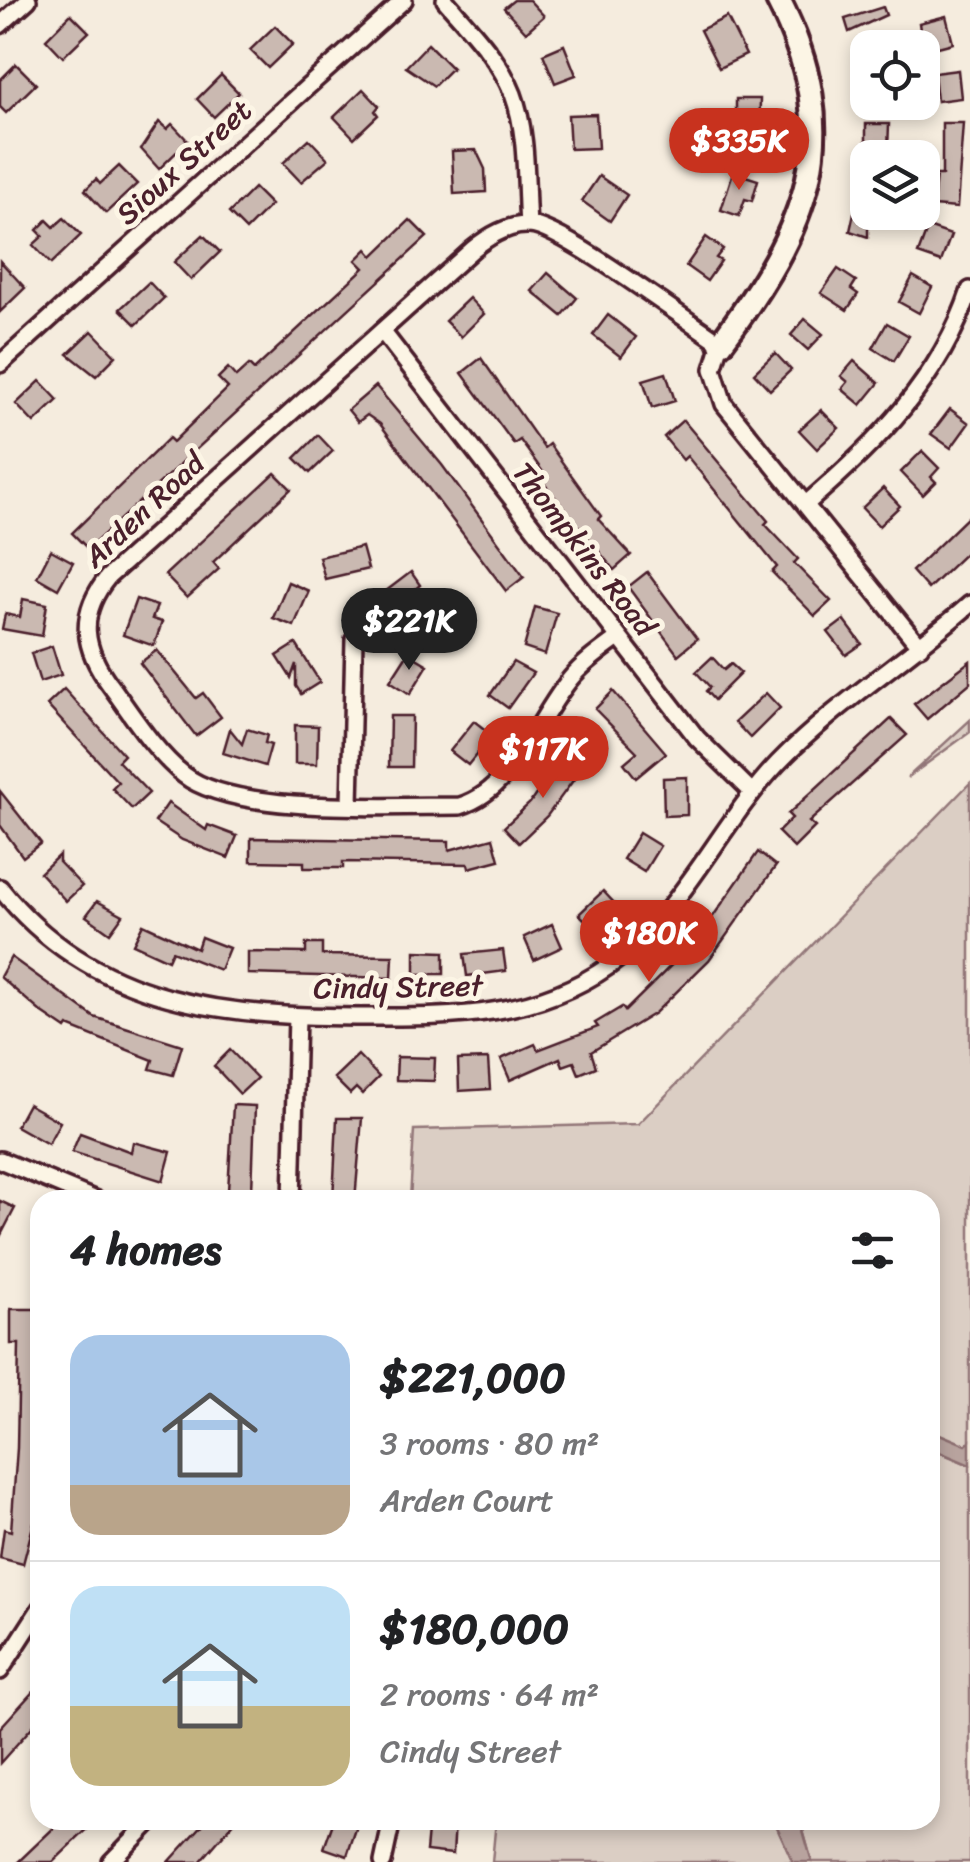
<!DOCTYPE html>
<html lang="en">
<head>
<meta charset="utf-8">
<style>
  :root { --surface:#fff; --page:#f6f6f6; --text:#202124; --muted:#757577; --line:#e0e0e0; --accent:#c8321e }
  body { margin:0; font-family:Sriracha,sans-serif; background:var(--page); color:var(--text); height:100vh; display:flex; flex-direction:column; font-size:38px; white-space:nowrap }
  * { box-sizing:border-box; margin:0 }
  p { font-size:32px; color:var(--muted) }
  .icon { flex:none; width:55px; height:55px; fill:none; stroke:currentColor; stroke-width:2; stroke-linecap:round; stroke-linejoin:round }
  .map { position:relative; flex:1; overflow:hidden }
  .drawer { position:absolute; left:30px; top:1190px; width:910px; height:640px; display:flex; flex-direction:column; background:var(--surface); border-radius:30px; box-shadow:0 5px 15px #0003 }
  .drawer>* { flex:none }
  .fabs { position:absolute; left:850px; top:30px; display:grid; gap:20px }
  .fabs a { display:grid; place-items:center; width:90px; height:90px; border-radius:20px; background:var(--surface); box-shadow:0 5px 15px #0003; font-size:50px }
  .price { position:absolute; translate:-50% -85px; padding:0 22px; border-radius:35px; background:var(--accent); color:#fff; font-size:32px; line-height:65px; filter:drop-shadow(0 2px 5px #0008) }
  .price::after { content:''; position:absolute; left:50%; top:60px; width:30px; height:22px; margin-left:-15px; background:inherit; clip-path:polygon(0 0,100% 0,50% 100%) }
  .price.current { background:#222; color:#fff }
  ul { padding:0; list-style:none }
  li { display:flex; align-items:center; gap:30px; height:250px; padding:0 40px }
  li+li { border-top:2px solid var(--line) }
  li span { display:grid; place-items:center; flex:none; width:280px; height:200px; border-radius:30px; color:#555 }
  li>.icon { margin-inline-start:auto }
  span .icon { width:120px; height:120px; fill:#fffc; stroke-width:1 }
  li b { font-size:42px }
  h2 { display:flex; justify-content:space-between; align-items:center; height:120px; padding:0 40px; font-size:42px }
  .map>svg:first-child { display:block }
  .green { fill:#dbcec4; stroke:#927678; stroke-width:2.5 }
  .water { fill:#b8a39e; stroke:#8c6e70; stroke-width:2.5 }
  .building { fill:#cab9b1; stroke:#4a1f2b; stroke-width:2.5 }
  .lines { fill:none; stroke-linecap:round; stroke-linejoin:round }
  .street-casing { stroke:#4a1f2b; stroke-width:22 }
  .secondary-casing { stroke:#4a1f2b; stroke-width:30 }
  .street { stroke:#fcf5e5; stroke-width:15 }
  .secondary { stroke:#fcf5e5; stroke-width:22 }
  .labels { text-anchor:middle; stroke-width:10; stroke-linejoin:round; paint-order:stroke }
  .street-label { font-size:30px; fill:#4a1f2b; stroke:#fcf5e5 }
</style>
</head>
<body>
<div class="map">
<svg width="970" height="1862" viewBox="0 0 970 1862">
  <rect width="100%" height="100%" fill="#f5ecde"/>
  <filter id="ink" filterUnits="userSpaceOnUse"><feTurbulence type="fractalNoise" baseFrequency=".01" numOctaves="2"/><feDisplacementMap in="SourceGraphic" scale="20" xChannelSelector="R" yChannelSelector="G"/><feConvolveMatrix kernelMatrix="1 2 1 2 8 2 1 2 1" color-interpolation-filters="sRGB"/></filter>
  <g filter="url(#ink)">
    <!-- green -->
    <g class="green">
      <path d="M970 720V732L907 778Z"/>
      <path d="M970 783V1441L966 1446 930 1430V1200H410L414 1130 638 1124Z"/>
      <path d="M930 1448 970 1465V1862H812L800 1820H930Z"/>
      <path d="M496 1820H774L793 1862H492Z"/>
    </g>
    <!-- water -->
    <g class="water">
      <path d="M930 1430 966 1445 970 1441V1465L930 1448Z"/>
      <path d="M774 1820H800L812 1862H793Z"/>
    </g>
    <!-- building -->
    <g class="building">
      <path d="M514 0H529L544 16 526 32 504 8Z"/>
      <path d="M883 7 886 15 849 32 845 19Z"/>
      <path d="M71 14 89 32 63 57 46 39Z"/>
      <path d="M946 16 953 43 923 51 919 23Z"/>
      <path d="M727 17 746 55 719 68 700 30Z"/>
      <path d="M275 26 293 44 268 68 250 50Z"/>
      <path d="M428 44 452 68 434 86 406 67Z"/>
      <path d="M564 45 576 75 555 83 543 54Z"/>
      <path d="M16 64 36 84 6 113 0 107V80Z"/>
      <path d="M958 70 961 98 937 101 934 73Z"/>
      <path d="M221 75 239 93 214 117 197 99Z"/>
      <path d="M363 89 379 106 375 111 378 115 354 138 334 117Z"/>
      <path d="M736 99H760L759 139 736 138Z"/>
      <path d="M596 114 598 148 570 149 568 115Z"/>
      <path d="M159 122 167 129 172 124 188 141 159 169 141 149Z"/>
      <path d="M942 123H963L957 208 933 206 936 175H942Z"/>
      <path d="M866 124H889L888 150 866 149Z"/>
      <path d="M309 139 328 159 301 182 283 163Z"/>
      <path d="M476 150 485 169 486 192 454 194 452 151Z"/>
      <path d="M119 166 137 184 106 213 85 190 96 179 100 184Z"/>
      <path d="M733 172 758 180 752 201 745 199 739 216 721 210Z"/>
      <path d="M599 176 627 195 610 221 582 201Z"/>
      <path d="M860 186H868V237L850 231Z"/>
      <path d="M254 188 271 205 246 230 229 213Z"/>
      <path d="M64 218 81 235 51 264 33 245 43 236 37 230 47 220 54 227Z"/>
      <path d="M410 220 427 237 88 549 72 533 169 438 173 442 228 388 218 378 228 368 236 377 249 365 254 370 364 268 356 260 367 249 373 256Z"/>
      <path d="M928 227 951 235 941 262 918 254Z"/>
      <path d="M203 235 220 252 191 280 174 262Z"/>
      <path d="M706 237 723 249 716 258 721 261 707 281 686 266Z"/>
      <path d="M0 261 25 288 0 312Z"/>
      <path d="M838 269 856 281 851 289 858 294 847 310 821 293Z"/>
      <path d="M548 273 577 298 562 316 532 291Z"/>
      <path d="M913 276 932 287 919 313 899 302Z"/>
      <path d="M149 282 164 298 136 325 120 309Z"/>
      <path d="M469 298 484 314 461 337 445 321Z"/>
      <path d="M608 315 636 337 621 357 593 335Z"/>
      <path d="M805 319 823 334 808 350 791 335Z"/>
      <path d="M887 323 909 336 894 361 873 348Z"/>
      <path d="M92 331 116 356 96 376 68 354Z"/>
      <path d="M775 353 791 370 770 390 754 373Z"/>
      <path d="M481 358 544 448 549 444 601 516 598 519 631 555 614 570 538 476 543 472 520 440 514 444 462 373Z"/>
      <path d="M854 361 879 383 861 405 842 389 848 382 841 376Z"/>
      <path d="M666 373 675 401 652 408 643 380Z"/>
      <path d="M40 381 58 400 34 423 16 404Z"/>
      <path d="M376 386 442 465 524 577 506 591 380 424 367 415 358 422 348 410Z"/>
      <path d="M950 409 969 423 951 448 931 434Z"/>
      <path d="M821 410 839 428 817 449 799 430Z"/>
      <path d="M683 420 768 521 765 524 798 559 794 563 831 601 815 616 772 572 777 567 687 456 683 460 664 437Z"/>
      <path d="M318 435 333 451 310 473 295 458Z"/>
      <path d="M922 451 939 468 931 477 936 482 923 495 901 472Z"/>
      <path d="M275 473 291 489 213 562 219 569 187 598 165 575Z"/>
      <path d="M883 488 900 506 879 526 862 508Z"/>
      <path d="M970 515V549L928 589 912 571Z"/>
      <path d="M362 547 368 569 325 579 319 557Z"/>
      <path d="M51 550 73 562 58 589 37 577Z"/>
      <path d="M411 572 420 585 413 591 427 610 409 623 386 591Z"/>
      <path d="M647 572 697 639 678 655 628 587Z"/>
      <path d="M288 582 309 591 294 626 273 618Z"/>
      <path d="M23 599 47 604 42 636 2 629 5 614 20 617Z"/>
      <path d="M136 599 157 606 152 619 162 622 154 646 123 635Z"/>
      <path d="M535 607 557 613 545 655 524 648Z"/>
      <path d="M844 620 862 644 846 655 828 632Z"/>
      <path d="M296 644 320 682 301 694 296 686V664L291 678 277 656Z"/>
      <path d="M52 646 61 675 40 682 31 653Z"/>
      <path d="M157 650 196 698 203 693 221 717 196 736 140 663Z"/>
      <path d="M408 653 428 665 410 694 390 681Z"/>
      <path d="M712 657 724 670 731 664 741 673 714 700 706 691 710 687 696 672Z"/>
      <path d="M970 661V683L927 719 914 704Z"/>
      <path d="M513 662 533 673 508 708 490 695Z"/>
      <path d="M64 689 124 755 118 761 149 793 132 809 112 788 118 782 47 705Z"/>
      <path d="M613 691 666 753 636 778 624 763 637 752 595 709Z"/>
      <path d="M766 693 780 708 750 738 735 722Z"/>
      <path d="M390 716H412L411 767H389Z"/>
      <path d="M891 719 907 735 809 822 815 827 794 848 778 832 792 818 788 814Z"/>
      <path d="M474 721 492 735 468 765 450 751Z"/>
      <path d="M295 725 318 726 317 764H295Z"/>
      <path d="M230 729 242 744 247 729 267 735 265 743 271 745 265 766 223 753Z"/>
      <path d="M561 758 580 771 547 816 519 843 504 827 530 803Z"/>
      <path d="M687 777V815L664 816 663 778Z"/>
      <path d="M0 791 41 843 23 857 0 825Z"/>
      <path d="M168 803 206 830 208 825 237 836 228 858 182 840 155 822Z"/>
      <path d="M639 833 660 846 644 872 623 859Z"/>
      <path d="M251 838 449 841V850L493 838 499 860 469 868 468 864 343 862V868H304V862L251 861Z"/>
      <path d="M758 852 776 866 709 960 655 1013 591 1052 596 1067 579 1074 574 1062 563 1066 560 1058 510 1080 501 1059 535 1044 538 1050 598 1027 595 1023 622 1007 625 1011 710 927 707 925Z"/>
      <path d="M59 855V862L82 886 66 901 40 873Z"/>
      <path d="M603 891 618 907 594 929 579 914Z"/>
      <path d="M97 901 123 915 110 933 86 916Z"/>
      <path d="M143 924 197 949 201 937 229 948 220 970 172 951 168 960 133 944Z"/>
      <path d="M552 924 562 947 534 960 524 937Z"/>
      <path d="M306 944H322V955L393 956 392 978 248 974V952L306 953Z"/>
      <path d="M503 950 506 971 467 976 464 954Z"/>
      <path d="M415 951 444 952V974H415Z"/>
      <path d="M11 957 94 1017 182 1045 173 1075 150 1069 153 1060 68 1026 66 1029 41 1012 0 977Z"/>
      <path d="M230 1050 257 1078 240 1094 214 1066Z"/>
      <path d="M358 1055 379 1077 362 1094 356 1088 350 1094 334 1078Z"/>
      <path d="M397 1057 435 1058 434 1081 396 1080Z"/>
      <path d="M488 1059 490 1089 459 1091 458 1060Z"/>
      <path d="M28 1104 60 1122 48 1144 16 1126Z"/>
      <path d="M233 1105 255 1106 252 1191H228Z"/>
      <path d="M337 1118H362L355 1200H333Z"/>
      <path d="M80 1133 131 1152 133 1142 171 1152 163 1181 72 1152Z"/>
      <path d="M0 1201 15 1208 0 1237Z"/>
      <path d="M11 1309H40L39 1470 35 1518 23 1564 0 1558 4 1529 11 1531 17 1448 19 1344H11Z"/>
      <path d="M40 1684V1718L0 1763V1728Z"/>
      <path d="M62 1820H97L53 1862H18Z"/>
      <path d="M207 1820H236L200 1862H169Z"/>
      <path d="M334 1820H359L347 1856 324 1848Z"/>
      <path d="M436 1820 455 1822 453 1854 426 1851 428 1830 435 1831Z"/>
    </g>
    <g class="lines">
      <defs>
        <g id="street">
          <path d="M445 0C470 29 499 58 513 94 528 134 525 182 528 225"/>
          <path d="M0 25 28 0"/>
          <path d="M382 331 697 738 752 792"/>
          <path d="M0 364 404 0"/>
          <path d="M806 504C876 444 940 380 970 290"/>
          <path d="M618 638C602 650 584 662 571 678 537 719 514 790 460 806 392 806 235 815 184 775 155 752 132 715 111 686 83 649 77 615 108 577L473 249C489 236 508 224 529 225 561 226 685 320 721 343L713 369 724 404 920 647"/>
          <path d="M350 804 354 640"/>
          <path d="M0 888C95 1008 230 1017 371 1017 457 1017 536 1017 609 966 682 915 718 826 778 763 835 704 908 659 970 604"/>
          <path d="M0 1160 96 1200"/>
          <path d="M292 1200 297 1017"/>
          <path d="M0 1671 40 1609"/>
          <path d="M111 1862 152 1820"/>
          <path d="M383 1862 392 1820"/>
        </g>
        <path id="secondary" d="M721 343C806 229 848 137 778 0"/>
      </defs>
      <!-- street casing -->
      <use href="#street" class="street-casing"/>
      <!-- secondary casing -->
      <use href="#secondary" class="secondary-casing"/>
      <!-- street -->
      <use href="#street" class="street"/>
      <!-- secondary -->
      <use href="#secondary" class="secondary"/>
    </g>
  </g>
  <g class="labels">
    <!-- street labels -->
    <g class="street-label">
      <text transform="translate(184 162) rotate(-42)" y="10">Sioux Street</text>
      <text transform="translate(144 510) rotate(-43)" y="10">Arden Road</text>
      <text transform="translate(584 549) rotate(52)" y="10">Thompkins Road</text>
      <text transform="translate(398 987) rotate(-1)" y="10">Cindy Street</text>
    </g>
  </g>
</svg>
<div class="fabs">
<a><svg class="icon" aria-label="locate" viewBox="0 0 24 24"><circle cx="12" cy="12" r="6"/><path d="M12 2v4M12 18v4M2 12h4M18 12h4"/></svg></a>
<a><svg class="icon" aria-label="layers" viewBox="0 0 24 24"><path d="M12 4l9 5-9 5-9-5zM3 14l9 5 9-5"/></svg></a>
</div>
<b class="price" style="left:739px;top:193px">$335K</b>
<b class="price current" style="left:409px;top:673px">$221K</b>
<b class="price" style="left:543px;top:801px">$117K</b>
<b class="price" style="left:649px;top:985px">$180K</b>
<section class="drawer">
<h2>4 homes<svg class="icon" aria-label="filters" viewBox="0 0 24 24"><path d="M4 7h16M4 17h16"/><circle cx="9" cy="7" r="2"/><circle cx="15" cy="17" r="2"/></svg></h2>
<ul>
<li><span style="background:linear-gradient(#a9c7e8 75%,#b9a48a 0)"><svg class="icon" aria-label="home" viewBox="0 0 24 24"><path d="M3 11l9-7 9 7M6 9v11h12V9"/></svg></span><div><b>$221,000</b><p>3 rooms · 80 m²</p><p>Arden Court</p></div></li>
<li><span style="background:linear-gradient(#bfe0f5 60%,#c2b280 0)"><svg class="icon" aria-label="home" viewBox="0 0 24 24"><path d="M3 11l9-7 9 7M6 9v11h12V9"/></svg></span><div><b>$180,000</b><p>2 rooms · 64 m²</p><p>Cindy Street</p></div></li>
</ul>
</section>
</div>
</body>
</html>
